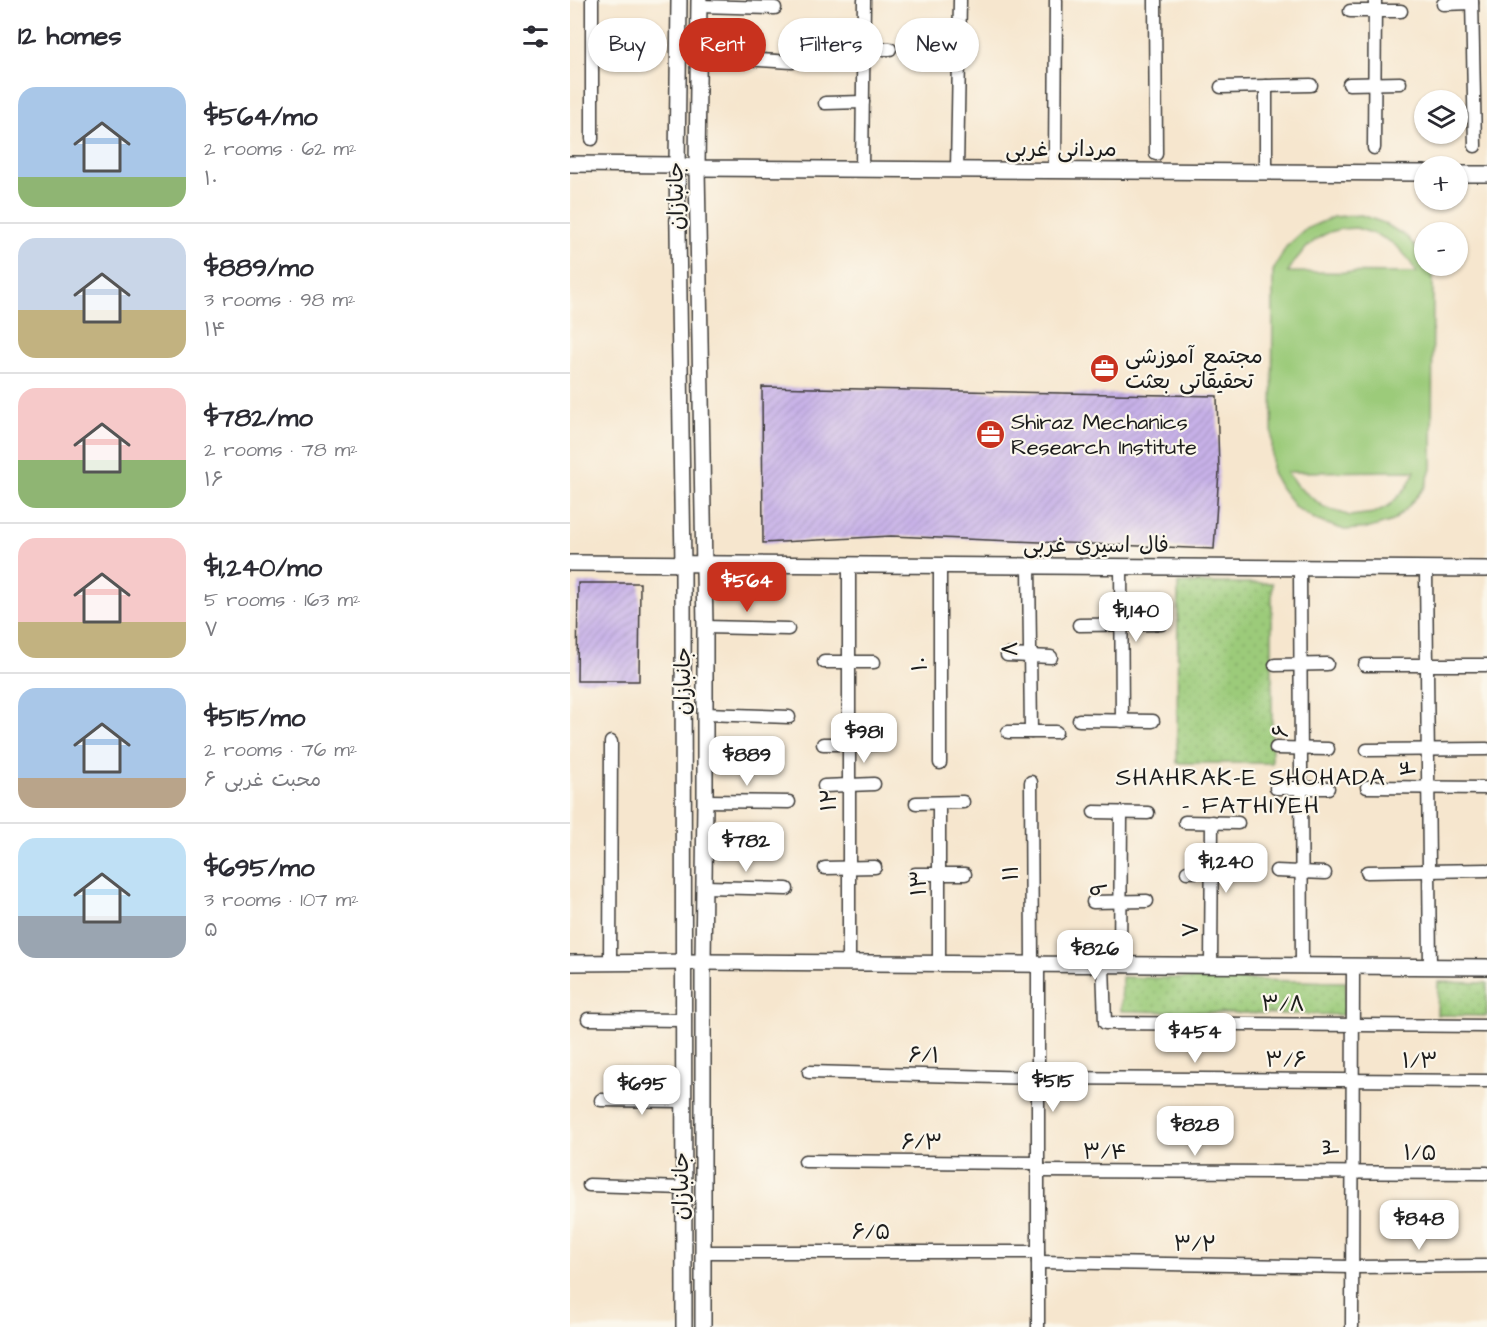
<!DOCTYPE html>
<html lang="en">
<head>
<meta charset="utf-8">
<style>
  :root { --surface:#fff; --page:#f2f2f3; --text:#2b2b33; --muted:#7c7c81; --line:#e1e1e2; --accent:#c8321e }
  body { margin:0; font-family:"Architects Daughter","Playpen Sans Arabic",sans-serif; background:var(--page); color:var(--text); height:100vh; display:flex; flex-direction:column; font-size:22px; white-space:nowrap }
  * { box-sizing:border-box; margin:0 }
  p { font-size:20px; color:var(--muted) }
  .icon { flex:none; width:33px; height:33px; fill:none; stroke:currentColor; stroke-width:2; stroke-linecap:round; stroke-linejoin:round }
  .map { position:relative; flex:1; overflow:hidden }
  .panel { display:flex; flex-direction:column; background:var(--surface); width:570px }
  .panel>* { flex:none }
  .guide { position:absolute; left:18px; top:18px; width:570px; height:54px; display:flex; gap:12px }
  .tools { position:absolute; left:844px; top:90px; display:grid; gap:12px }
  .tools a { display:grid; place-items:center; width:54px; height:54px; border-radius:50%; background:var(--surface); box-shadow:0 2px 4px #0004; font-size:30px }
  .price { position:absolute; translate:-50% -51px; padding:0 14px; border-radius:12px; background:#fff; color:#222; font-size:20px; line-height:39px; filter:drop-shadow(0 2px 3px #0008) }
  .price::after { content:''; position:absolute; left:50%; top:36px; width:18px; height:14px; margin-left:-9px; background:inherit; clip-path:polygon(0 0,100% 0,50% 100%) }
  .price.active { background:var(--accent); color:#fff }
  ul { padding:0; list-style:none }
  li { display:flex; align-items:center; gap:18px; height:150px; padding:0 18px }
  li+li { border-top:2px solid var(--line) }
  li span { display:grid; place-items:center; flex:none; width:168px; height:120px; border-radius:18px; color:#555 }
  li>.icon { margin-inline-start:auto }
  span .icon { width:72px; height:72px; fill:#fffc; stroke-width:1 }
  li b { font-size:26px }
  h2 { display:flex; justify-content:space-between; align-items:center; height:72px; padding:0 18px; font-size:26px }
  .pill { padding:0 21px; border-radius:27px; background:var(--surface); box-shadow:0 2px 4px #0004; font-size:21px; line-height:54px }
  .pill.active { background:var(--accent); color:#fff }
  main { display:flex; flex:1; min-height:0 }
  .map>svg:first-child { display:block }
  .park { fill:url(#park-dots); stroke:#5c744b; stroke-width:1.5 }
  .pitch { fill:#9ccb7a; stroke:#5c744b; stroke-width:1.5; fill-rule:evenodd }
  .building { fill:url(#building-hatch) }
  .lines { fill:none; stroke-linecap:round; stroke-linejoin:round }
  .minor-casing { stroke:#3d3a37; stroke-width:15 }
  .tertiary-casing { stroke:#3d3a37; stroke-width:18 }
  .minor { stroke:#fff; stroke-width:12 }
  .tertiary { stroke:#fff; stroke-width:15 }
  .labels { text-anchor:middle; stroke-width:4.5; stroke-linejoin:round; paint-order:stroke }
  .street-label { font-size:22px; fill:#1c1c1c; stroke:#fbf7ec }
  .poi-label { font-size:22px; fill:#1c1c1c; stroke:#fbf7ec; text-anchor:start }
  .neighbourhood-label { font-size:24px; letter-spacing:1.5px; fill:#1c1c1c; stroke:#fbf7ec }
</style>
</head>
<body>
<main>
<section class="panel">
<h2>12 homes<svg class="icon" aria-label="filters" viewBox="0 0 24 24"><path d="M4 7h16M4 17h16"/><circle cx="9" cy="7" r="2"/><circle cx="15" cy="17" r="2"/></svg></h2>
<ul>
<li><span style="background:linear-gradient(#a9c7e8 75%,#8fb573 0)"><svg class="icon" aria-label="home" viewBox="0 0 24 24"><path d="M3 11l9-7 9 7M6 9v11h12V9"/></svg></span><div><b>$564/mo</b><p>2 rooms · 62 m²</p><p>۱۰</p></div></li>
<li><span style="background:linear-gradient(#c9d6e8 60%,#c2b280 0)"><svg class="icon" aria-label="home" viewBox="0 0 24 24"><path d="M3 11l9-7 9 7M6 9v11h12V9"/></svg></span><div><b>$889/mo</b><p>3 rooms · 98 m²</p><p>۱۴</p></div></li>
<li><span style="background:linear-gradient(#f6c9c9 60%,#8fb573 0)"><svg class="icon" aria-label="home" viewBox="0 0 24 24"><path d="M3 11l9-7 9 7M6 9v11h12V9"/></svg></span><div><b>$782/mo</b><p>2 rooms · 78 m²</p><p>۱۶</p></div></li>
<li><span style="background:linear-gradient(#f6c9c9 70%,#c2b280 0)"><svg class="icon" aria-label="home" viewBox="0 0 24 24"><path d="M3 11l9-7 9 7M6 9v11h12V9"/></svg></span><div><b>$1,240/mo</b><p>5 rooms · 163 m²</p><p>۷</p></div></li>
<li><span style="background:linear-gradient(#a9c7e8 75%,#b9a48a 0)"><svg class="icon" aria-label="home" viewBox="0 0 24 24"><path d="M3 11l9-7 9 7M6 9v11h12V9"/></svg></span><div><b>$515/mo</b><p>2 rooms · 76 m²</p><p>محبت غربی ۶</p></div></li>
<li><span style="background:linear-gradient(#bfe0f5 65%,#9aa5b1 0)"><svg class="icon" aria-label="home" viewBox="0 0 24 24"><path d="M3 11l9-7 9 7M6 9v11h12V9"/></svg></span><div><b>$695/mo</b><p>3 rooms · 107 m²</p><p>۵</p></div></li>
</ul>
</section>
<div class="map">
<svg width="917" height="1327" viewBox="0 0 917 1327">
  <defs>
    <pattern id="park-dots" width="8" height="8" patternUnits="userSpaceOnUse" patternTransform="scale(1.5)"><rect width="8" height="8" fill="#9ccb7a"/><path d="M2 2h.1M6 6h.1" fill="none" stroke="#86ae69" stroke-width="1.8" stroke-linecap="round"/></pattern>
    <pattern id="building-hatch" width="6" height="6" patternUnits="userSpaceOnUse" patternTransform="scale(1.5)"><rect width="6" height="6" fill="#c7b1e8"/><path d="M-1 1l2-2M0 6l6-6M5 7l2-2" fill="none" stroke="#aa98c6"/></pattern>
  </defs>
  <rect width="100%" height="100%" fill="#fbf7ec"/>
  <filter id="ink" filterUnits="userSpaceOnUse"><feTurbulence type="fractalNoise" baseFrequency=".0167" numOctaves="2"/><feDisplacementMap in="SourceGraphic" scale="12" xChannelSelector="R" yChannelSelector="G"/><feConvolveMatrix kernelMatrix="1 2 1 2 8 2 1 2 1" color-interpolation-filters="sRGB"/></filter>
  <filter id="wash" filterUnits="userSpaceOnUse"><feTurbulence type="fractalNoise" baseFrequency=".008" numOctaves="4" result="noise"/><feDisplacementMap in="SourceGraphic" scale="24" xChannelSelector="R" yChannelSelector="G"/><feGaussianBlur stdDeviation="1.35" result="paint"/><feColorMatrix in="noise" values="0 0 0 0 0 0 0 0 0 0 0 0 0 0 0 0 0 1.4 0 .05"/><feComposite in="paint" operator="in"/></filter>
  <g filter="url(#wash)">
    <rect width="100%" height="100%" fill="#f6e6ce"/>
    <!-- park -->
    <g class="park">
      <path d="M608 583H702V763H607Z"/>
      <path d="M552 977 776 982 775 1015 551 1011Z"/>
      <path d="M868 982 917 983V1016L867 1015Z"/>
    </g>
    <!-- pitch -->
    <path class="pitch" d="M791 215 814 223 837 237 853 256 855 258V266H859L863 271 862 466 855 487 837 508 823 521 800 528 775 530 748 521 725 507 711 488 702 472 703 271 716 247 736 229 763 217ZM786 228C817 237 831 244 847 273L718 272C728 254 747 234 767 230 773 228 780 229 786 228ZM845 471 837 487 820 505 804 513 780 516 754 507 727 486 717 472Z"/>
    <g id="blocks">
      <!-- building -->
      <g class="building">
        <path d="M192 387 647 396 649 471 644 549 321 536 193 543Z"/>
        <path d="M8 583H70L69 681H7Z"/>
      </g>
    </g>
  </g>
  <g filter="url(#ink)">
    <use href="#blocks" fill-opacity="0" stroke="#3d3a37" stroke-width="1.5"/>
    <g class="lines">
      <defs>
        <g id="minor">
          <path d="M585 0 586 154"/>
          <path d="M902 0 905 146"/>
          <path d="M873 4 902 3"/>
          <path d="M129 6 205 8"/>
          <path d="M780 11H831"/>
          <path d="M255 25 293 27"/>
          <path d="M293 49H320"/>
          <path d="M128 56 222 62"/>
          <path d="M779 84 830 83"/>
          <path d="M696 86V172"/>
          <path d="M651 87 741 85"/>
          <path d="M255 103 293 102"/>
          <path d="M22 139V0"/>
          <path d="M804 148 805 0"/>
          <path d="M292 169 294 0"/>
          <path d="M387 170 390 0"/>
          <path d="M485 171 486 0"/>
          <path d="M279 565V963"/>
          <path d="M459 566 461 732"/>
          <path d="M551 566 552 721"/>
          <path d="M730 568 732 966"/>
          <path d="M856 569 860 967"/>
          <path d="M509 625 591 624"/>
          <path d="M135 627 218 629"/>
          <path d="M437 655 481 657"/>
          <path d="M254 662H304"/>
          <path d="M705 665 757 664"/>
          <path d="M795 665H917"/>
          <path d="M135 714 219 717"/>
          <path d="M509 720 583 721"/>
          <path d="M438 732H486"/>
          <path d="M253 744H306"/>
          <path d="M706 748 758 749"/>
          <path d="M797 750 917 749"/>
          <path d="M370 763V565"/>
          <path d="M461 782 462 964"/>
          <path d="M254 786 304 784"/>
          <path d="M797 787 917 788"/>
          <path d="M706 788H758"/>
          <path d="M135 801 219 802"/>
          <path d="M346 803 393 802"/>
          <path d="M524 812 578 813"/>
          <path d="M615 822 668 823"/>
          <path d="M255 868 305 867"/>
          <path d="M706 871 755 873"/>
          <path d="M617 872 667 870"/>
          <path d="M797 872 917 870"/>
          <path d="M345 874H395"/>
          <path d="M134 887 217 889"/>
          <path d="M523 902 577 901"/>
          <path d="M40 963 41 742"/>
          <path d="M369 964V803"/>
          <path d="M533 965 535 1023 917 1026"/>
          <path d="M550 965 551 813"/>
          <path d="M641 965 642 822"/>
          <path d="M18 1019 113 1020"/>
          <path d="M239 1072 468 1078 917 1081"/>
          <path d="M31 1100 114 1101"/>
          <path d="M235 1161 468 1163"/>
          <path d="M468 1171 917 1173"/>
          <path d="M19 1185 114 1188"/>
          <path d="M133 1252H468"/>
          <path d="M468 1262 782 1267 917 1266"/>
          <path d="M468 1327V964"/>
          <path d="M782 1327 783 966"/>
        </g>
        <g id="tertiary">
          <path d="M109 0 107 165 113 565 114 1327"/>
          <path d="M129 0 127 168 135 627V801L133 962V1327"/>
          <path d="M0 164 107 165 127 168 855 173"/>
          <path d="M888 174H917"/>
          <path d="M0 563 917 569"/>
          <path d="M0 963 133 962 917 967"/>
        </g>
      </defs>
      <!-- minor casing -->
      <use href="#minor" class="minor-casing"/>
      <!-- tertiary casing -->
      <use href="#tertiary" class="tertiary-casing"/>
      <!-- minor -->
      <use href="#minor" class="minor"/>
      <!-- tertiary -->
      <use href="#tertiary" class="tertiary"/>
    </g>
  </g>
  <!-- icons -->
  <defs>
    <symbol id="office-disc" viewBox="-11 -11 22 22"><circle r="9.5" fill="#c8321e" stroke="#fbf7ec"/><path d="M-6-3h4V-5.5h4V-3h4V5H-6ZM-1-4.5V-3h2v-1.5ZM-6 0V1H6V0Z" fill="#fff"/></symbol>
  </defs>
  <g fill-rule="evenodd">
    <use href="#office-disc" x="518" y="352" width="33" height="33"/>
    <use href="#office-disc" x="404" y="418" width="33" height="33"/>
  </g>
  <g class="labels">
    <!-- street labels -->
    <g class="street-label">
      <text x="491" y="156">مردانی غربی</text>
      <text transform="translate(105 196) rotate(-91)" y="8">جانبازان</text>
      <text x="526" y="552">فال اسیری غربی</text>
      <text transform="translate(439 649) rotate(-91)" y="8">۸</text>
      <text transform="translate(349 664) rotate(-90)" y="8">۱۰</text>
      <text transform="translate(112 681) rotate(-90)" y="8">جانبازان</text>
      <text transform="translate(710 731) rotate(-90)" y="8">۶</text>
      <text transform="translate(837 768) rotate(-91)" y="8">۴</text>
      <text transform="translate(258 800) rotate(-90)" y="8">۱۲</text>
      <text transform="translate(440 873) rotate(-90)" y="8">۱۱</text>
      <text transform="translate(348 883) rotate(-90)" y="8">۱۳</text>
      <text transform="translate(529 889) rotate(-90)" y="8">۹</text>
      <text transform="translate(620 930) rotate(-90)" y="8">۷</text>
      <text x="713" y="1011">۳/۸</text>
      <text transform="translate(354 1054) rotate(1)" y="8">۶/۱</text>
      <text x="716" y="1067">۳/۶</text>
      <text x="850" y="1068">۱/۳</text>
      <text transform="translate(352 1141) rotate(1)" y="8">۶/۳</text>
      <text transform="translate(761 1147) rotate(-90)" y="8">۳</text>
      <text x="535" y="1159">۳/۴</text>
      <text x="850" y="1160">۱/۵</text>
      <text transform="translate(110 1186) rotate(-90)" y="8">جانبازان</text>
      <text x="301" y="1239">۶/۵</text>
      <text transform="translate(625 1243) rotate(1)" y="8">۳/۲</text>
    </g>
    <!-- poi labels -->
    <g class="poi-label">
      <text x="555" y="363">مجتمع آموزشی<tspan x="555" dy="25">تحقیقاتی بعثت</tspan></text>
      <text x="441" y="429">Shiraz Mechanics<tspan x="441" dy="25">Research Institute</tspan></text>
    </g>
    <!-- neighbourhood labels -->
    <g class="neighbourhood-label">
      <text x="681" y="785">SHAHRAK-E SHOHADA<tspan x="681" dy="28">- FATHIYEH</tspan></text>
    </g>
  </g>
</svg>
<div class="tools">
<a><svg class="icon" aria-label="layers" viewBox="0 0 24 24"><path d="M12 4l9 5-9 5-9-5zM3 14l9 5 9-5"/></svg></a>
<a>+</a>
<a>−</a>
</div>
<b class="price active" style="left:177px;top:613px">$564</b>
<b class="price" style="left:566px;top:643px">$1,140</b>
<b class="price" style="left:294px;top:764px">$981</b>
<b class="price" style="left:177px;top:787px">$889</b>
<b class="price" style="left:176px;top:873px">$782</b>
<b class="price" style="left:656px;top:894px">$1,240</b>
<b class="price" style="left:525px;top:981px">$826</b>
<b class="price" style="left:625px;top:1064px">$454</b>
<b class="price" style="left:483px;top:1113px">$515</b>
<b class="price" style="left:72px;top:1116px">$695</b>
<b class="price" style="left:625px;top:1157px">$828</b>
<b class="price" style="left:849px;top:1251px">$848</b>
<div class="guide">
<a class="pill">Buy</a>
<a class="pill active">Rent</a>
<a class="pill">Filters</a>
<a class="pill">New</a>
</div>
</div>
</main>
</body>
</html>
